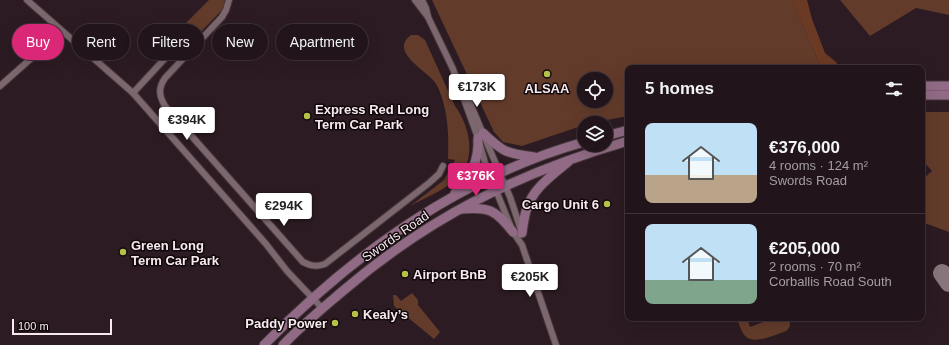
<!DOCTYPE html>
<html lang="en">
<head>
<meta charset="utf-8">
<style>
  :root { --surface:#21141a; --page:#2d2127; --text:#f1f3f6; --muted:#a29ea2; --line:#3e3339; --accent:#db2777 }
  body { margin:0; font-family:Arial,sans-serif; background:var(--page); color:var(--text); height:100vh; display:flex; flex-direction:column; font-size:15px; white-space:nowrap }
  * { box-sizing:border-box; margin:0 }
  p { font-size:13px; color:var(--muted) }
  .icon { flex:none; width:22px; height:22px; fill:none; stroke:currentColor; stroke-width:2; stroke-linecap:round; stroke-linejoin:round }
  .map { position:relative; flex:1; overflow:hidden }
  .panel { position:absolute; left:625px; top:65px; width:300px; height:256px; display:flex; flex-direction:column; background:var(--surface); border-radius:8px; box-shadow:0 4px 16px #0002,0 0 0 1px var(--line) }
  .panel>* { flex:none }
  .hud { position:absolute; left:12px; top:24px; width:380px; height:36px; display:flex; gap:8px }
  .fabs { position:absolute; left:577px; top:72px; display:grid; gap:8px }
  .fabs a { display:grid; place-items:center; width:36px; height:36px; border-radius:50%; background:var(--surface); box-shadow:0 4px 16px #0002,0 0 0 1px var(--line); font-size:20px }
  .scale { position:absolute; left:12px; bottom:10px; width:100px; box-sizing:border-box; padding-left:4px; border:2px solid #f7eaef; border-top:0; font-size:11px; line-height:14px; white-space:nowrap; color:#f7eaef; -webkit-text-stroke:3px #10080b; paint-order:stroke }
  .price { position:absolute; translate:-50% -34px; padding:0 9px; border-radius:4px; background:#fff; color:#222; font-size:13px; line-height:26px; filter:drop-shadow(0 1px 2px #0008) }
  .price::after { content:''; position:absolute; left:50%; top:24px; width:12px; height:9px; margin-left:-6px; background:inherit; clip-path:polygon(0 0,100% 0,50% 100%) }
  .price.active { background:var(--accent); color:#fff }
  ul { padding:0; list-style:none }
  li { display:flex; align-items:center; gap:12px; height:100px; padding:0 20px }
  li+li { border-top:1px solid var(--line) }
  li span { display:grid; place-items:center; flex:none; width:112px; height:80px; border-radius:8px; color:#555 }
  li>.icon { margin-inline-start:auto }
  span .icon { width:48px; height:48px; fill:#fffc; stroke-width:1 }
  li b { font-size:17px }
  h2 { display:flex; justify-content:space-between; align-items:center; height:48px; padding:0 20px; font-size:17px }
  .pill { padding:0 14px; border-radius:18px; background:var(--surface); box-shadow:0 4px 16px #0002,0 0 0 1px var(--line); font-size:14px; line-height:36px }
  .pill.active { background:var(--accent); color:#fff }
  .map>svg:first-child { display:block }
  .green { fill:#633b2b; fill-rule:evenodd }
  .forest { fill:#6b3a25 }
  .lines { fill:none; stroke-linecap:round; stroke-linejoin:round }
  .taxiway { stroke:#86767c; stroke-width:18 }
  .minor-casing { stroke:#46383d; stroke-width:8 }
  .secondary-casing { stroke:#46383d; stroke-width:11 }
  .minor { stroke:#7c676e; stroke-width:6 }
  .secondary { stroke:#916b85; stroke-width:9 }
  .poi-dot { fill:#b6c149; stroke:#10080b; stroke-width:1.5 }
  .labels { text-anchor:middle; stroke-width:3; stroke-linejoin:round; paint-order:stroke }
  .poi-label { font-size:13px; font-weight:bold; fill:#f7eaef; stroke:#10080b; text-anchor:start }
  .street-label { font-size:13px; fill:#f7eaef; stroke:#10080b }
</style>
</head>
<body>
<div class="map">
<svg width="949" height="345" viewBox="0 0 949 345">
  <rect width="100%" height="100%" fill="#2c1b22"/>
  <!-- green -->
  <g class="green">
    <path d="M209 0H226L222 10 189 44 177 32Z"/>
    <path d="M432 0H797L794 4 821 68H628V116L591 123H584V125L522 146 503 142 494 132ZM584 79H606V101H584Z"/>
    <path d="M840 0H949V15L916 8 870 36Z"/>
    <path d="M411 35H418L425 40 455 106C471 128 478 163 453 182 442 191 423 199 410 206L444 180 455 160 448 159C449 138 448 114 441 95 440 91 437 85 434 81 425 70 389 51 411 35Z"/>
    <path d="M922 112H949V232L922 222V180L932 171 922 160Z"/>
    <path d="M412 293 418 300V305L440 332 434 339 394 306 393 295H396L401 301Z"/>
    <path d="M737 318H747L750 327 774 318H788C791 324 791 327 786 331 775 335 754 345 745 336 741 331 739 324 737 318Z"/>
  </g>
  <!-- forest -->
  <path class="forest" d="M792 0H807L812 19 825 53 836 62 839 68H821Z"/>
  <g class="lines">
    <!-- taxiway -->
    <path class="taxiway" d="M942 273 949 283"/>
    <defs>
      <g id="minor">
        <path d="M27 0 133 93 266 244 287 271 322 308"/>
        <path d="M229 0 226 10 222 17 165 78C158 88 159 96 165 106L303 262C311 266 316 267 325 264L429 183 439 174 443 166"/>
        <path d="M415 0 428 17"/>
        <path d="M422 0 426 8 428 17 453 69 478 138 486 166 513 232 522 245 556 345"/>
        <path d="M0 86 62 31"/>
        <path d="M133 93 170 53 173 46 171 38"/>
        <path d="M467 96 510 197 521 230"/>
      </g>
      <g id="secondary">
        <path d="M922 86H949"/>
        <path d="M922 95H949"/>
        <path d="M483 133C504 153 506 153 534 157"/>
        <path d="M606 136 628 130"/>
        <path d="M455 193C471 174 479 163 478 138"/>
        <path d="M461 209C489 207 495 209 513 232"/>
        <path d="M522 233C523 226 524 218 526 211 532 189 551 176 568 162"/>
        <path d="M264 345C353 254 460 177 584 142"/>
        <path d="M283 345C302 325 323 308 344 290 431 216 518 173 628 141"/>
      </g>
    </defs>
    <!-- minor casing -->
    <use href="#minor" class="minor-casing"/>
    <!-- secondary casing -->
    <use href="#secondary" class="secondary-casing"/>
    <!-- minor -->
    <use href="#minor" class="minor"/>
    <!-- secondary -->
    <use href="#secondary" class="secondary"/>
  </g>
  <!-- markers -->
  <g class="poi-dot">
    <circle cx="547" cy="74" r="4"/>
    <circle cx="307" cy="116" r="4"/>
    <circle cx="607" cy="204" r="4"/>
    <circle cx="123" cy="252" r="4"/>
    <circle cx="405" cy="274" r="4"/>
    <circle cx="355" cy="314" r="4"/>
    <circle cx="335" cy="323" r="4"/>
  </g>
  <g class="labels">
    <!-- poi labels -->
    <g class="poi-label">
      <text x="547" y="93" text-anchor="middle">ALSAA</text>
      <text x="315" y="114">Express Red Long<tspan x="315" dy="15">Term Car Park</tspan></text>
      <text x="599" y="209" text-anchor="end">Cargo Unit 6</text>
      <text x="131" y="250">Green Long<tspan x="131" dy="15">Term Car Park</tspan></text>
      <text x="413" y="279">Airport BnB</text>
      <text x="363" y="319">Kealy’s</text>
      <text x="327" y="328" text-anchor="end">Paddy Power</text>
    </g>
    <!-- street labels -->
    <g class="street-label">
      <text transform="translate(395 236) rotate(-35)" y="5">Swords Road</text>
    </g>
  </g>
</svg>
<div class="fabs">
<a><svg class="icon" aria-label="locate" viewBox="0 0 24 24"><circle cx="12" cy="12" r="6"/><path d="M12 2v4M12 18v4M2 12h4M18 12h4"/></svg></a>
<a><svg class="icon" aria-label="layers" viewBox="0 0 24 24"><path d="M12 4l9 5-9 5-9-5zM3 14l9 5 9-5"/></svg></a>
</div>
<div class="scale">100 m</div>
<b class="price" style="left:477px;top:108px">€173K</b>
<b class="price" style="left:187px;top:141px">€394K</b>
<b class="price active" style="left:476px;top:197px">€376K</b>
<b class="price" style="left:284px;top:227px">€294K</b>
<b class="price" style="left:530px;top:298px">€205K</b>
<div class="hud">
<a class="pill active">Buy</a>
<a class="pill">Rent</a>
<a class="pill">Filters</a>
<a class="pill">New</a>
<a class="pill">Apartment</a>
</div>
<section class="panel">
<h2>5 homes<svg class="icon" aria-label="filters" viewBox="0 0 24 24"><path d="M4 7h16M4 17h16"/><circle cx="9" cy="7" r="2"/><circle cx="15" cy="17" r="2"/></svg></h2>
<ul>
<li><span style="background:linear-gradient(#bfe0f5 65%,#b9a48a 0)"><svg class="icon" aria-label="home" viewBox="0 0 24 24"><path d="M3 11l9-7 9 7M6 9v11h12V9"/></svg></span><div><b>€376,000</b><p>4 rooms · 124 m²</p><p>Swords Road</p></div></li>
<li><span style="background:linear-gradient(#bfe0f5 70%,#7fa58c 0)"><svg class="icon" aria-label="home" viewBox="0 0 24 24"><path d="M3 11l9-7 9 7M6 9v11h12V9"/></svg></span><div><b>€205,000</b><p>2 rooms · 70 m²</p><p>Corballis Road South</p></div></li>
</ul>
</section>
</div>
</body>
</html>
